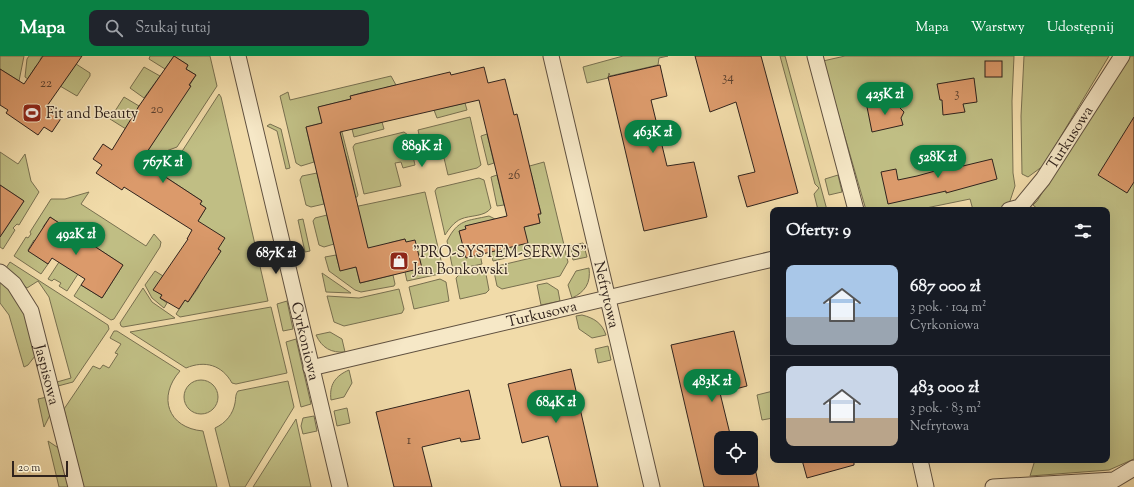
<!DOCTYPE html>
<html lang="pl">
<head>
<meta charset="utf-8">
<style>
  :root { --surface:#171b24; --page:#20242c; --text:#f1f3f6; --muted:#9ea1a6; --line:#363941; --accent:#0b8043 }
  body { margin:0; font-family:"Sorts Mill Goudy",serif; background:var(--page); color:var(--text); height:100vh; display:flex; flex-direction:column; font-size:15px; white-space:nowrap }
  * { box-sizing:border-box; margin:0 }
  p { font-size:13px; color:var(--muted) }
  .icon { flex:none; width:22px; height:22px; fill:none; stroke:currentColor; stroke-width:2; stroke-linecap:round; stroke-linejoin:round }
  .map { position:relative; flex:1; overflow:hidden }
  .drawer { position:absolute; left:770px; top:151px; width:340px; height:256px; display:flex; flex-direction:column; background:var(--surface); border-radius:8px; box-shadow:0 4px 16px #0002 }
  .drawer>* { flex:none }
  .controls { position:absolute; left:714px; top:375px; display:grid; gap:8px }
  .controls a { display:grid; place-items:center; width:44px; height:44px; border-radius:8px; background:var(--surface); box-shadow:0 4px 16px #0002; font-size:20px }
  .scale { position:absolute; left:12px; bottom:10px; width:56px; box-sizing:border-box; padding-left:4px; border:2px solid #30231d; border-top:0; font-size:11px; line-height:14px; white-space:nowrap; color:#30231d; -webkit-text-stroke:3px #f6e8c7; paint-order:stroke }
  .price { position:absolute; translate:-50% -34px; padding:0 9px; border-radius:14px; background:var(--accent); color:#fff; font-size:13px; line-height:26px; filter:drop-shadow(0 1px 2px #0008) }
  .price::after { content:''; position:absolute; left:50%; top:24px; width:12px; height:9px; margin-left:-6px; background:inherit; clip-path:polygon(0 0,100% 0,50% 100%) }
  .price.selected { background:#222; color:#fff }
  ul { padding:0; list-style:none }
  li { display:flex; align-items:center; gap:12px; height:100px; padding:0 16px }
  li+li { border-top:1px solid var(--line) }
  li span { display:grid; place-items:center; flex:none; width:112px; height:80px; border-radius:8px; color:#555 }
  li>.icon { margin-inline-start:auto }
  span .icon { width:48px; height:48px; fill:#fffc; stroke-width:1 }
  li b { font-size:17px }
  h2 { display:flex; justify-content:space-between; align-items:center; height:48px; padding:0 16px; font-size:17px }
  header { display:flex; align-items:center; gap:24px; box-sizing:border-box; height:56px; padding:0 20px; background:var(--accent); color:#fff }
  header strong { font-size:19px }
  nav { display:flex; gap:22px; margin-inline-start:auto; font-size:14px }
  .search { width:280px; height:36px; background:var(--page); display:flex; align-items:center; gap:10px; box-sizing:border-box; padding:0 14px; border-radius:8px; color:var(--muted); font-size:15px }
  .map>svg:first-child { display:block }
  .green { fill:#c0be84; stroke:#787050 }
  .building { fill:#db9a6b; stroke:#30231d }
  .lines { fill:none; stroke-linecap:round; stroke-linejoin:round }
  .minor-casing { stroke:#605140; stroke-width:17 }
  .minor { stroke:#f6e8c7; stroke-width:15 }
  .labels { text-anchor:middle; stroke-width:3; stroke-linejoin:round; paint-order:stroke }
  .number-label { font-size:13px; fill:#5b4130 }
  .poi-label { font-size:15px; fill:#30231d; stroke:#f6e8c7; text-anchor:start }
  .street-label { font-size:15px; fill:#30231d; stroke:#f6e8c7 }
</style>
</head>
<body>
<header>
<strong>Mapa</strong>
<div class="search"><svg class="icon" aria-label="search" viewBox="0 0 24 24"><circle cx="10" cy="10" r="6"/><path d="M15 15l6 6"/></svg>Szukaj tutaj</div>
<nav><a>Mapa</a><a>Warstwy</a><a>Udostępnij</a></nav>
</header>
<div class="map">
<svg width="1134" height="431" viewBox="0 0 1134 431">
  <rect width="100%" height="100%" fill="#f1dba9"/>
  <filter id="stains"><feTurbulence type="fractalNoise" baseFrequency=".005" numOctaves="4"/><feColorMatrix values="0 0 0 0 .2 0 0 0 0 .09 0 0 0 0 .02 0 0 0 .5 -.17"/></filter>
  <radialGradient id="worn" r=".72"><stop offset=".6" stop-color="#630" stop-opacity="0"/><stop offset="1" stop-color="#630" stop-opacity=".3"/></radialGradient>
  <!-- green -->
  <g class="green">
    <path d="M0 0H24L19 25 0 13Z"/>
    <path d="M29 0H42L40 4 43 7 36 10 29 21 31 25 25 21 27 3Z"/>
    <path d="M150 0H174L165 13 149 3Z"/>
    <path d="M174 0H210L217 30 177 91 142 104 196 19 186 13 188 9Z"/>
    <path d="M623 0H668L659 2 658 9 610 20 609 17 608 22 587 27 583 11Z"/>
    <path d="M780 0H785L827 154H818L814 138 819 132 815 128Z"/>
    <path d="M845 0H1014L1012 45 1013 117 1015 130 1008 151 973 154 970 143 926 152V154H866L823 5Z"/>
    <path d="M1024 0H1109L1043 110 1028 121 1022 118 1021 60Z"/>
    <path d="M1128 0H1134V403L1109 414 1030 420 1035 404H1107V154H1039L1033 149 1037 145Z"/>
    <path d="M76 8 90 17V20L77 40 60 30Z"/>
    <path d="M144 11 160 20 144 42 130 32Z"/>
    <path d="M391 20 396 29 384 32V35L369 39 368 35 351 40V43L319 51 322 67 306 71 314 106 301 110 296 107 280 40 288 36 290 44Z"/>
    <path d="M219 38 221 41 268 245 180 261 176 258 185 244 188 246 198 232 209 207 212 209 221 195 196 168 206 152 200 148 202 145 155 114H147L150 108 179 100Z"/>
    <path d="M124 41 139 50 126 73 110 63Z"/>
    <path d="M465 47 467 54 437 62 434 54Z"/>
    <path d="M470 61 481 109 477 112 448 119 444 102 436 103C424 95 421 88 418 74Z"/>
    <path d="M382 66 384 73 354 81 352 73Z"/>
    <path d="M270 68 281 73 290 112 286 113 277 75 267 70Z"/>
    <path d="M342 76 358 139 357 141 352 142 354 133 346 100 327 79Z"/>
    <path d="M404 76 408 79 415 109 403 112 401 106 395 107 401 130 364 138 353 91 355 88Z"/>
    <path d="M487 78 494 107 488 109 481 80Z"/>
    <path d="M0 96 18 108 25 98 31 125 39 136 19 169 17 168 13 172 15 174 3 193 0 191V177L2 178 24 145 0 129Z"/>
    <path d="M544 106 564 189 493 205 491 196 524 171 540 167 538 158 541 157 539 149H536L532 134 535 133 531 117H528L526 111Z"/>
    <path d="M317 117 324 148 311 151 306 149 300 124 302 120Z"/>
    <path d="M497 119 504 149 497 150 491 121Z"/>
    <path d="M838 119 842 136 829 139 825 123Z"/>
    <path d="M479 122 484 124 491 152C485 161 470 159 461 163 454 166 449 173 445 179L435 135 437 132Z"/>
    <path d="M89 136 81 148 146 190 154 178 161 186 160 191 114 263 111 264 74 240 81 229 102 242 123 209 50 161 43 171 45 173 37 186 34 184 28 194 48 208 41 218 14 200 26 181 28 182 31 178 30 176 51 143H65Z"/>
    <path d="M425 136 444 217 407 225 405 216V183L389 187 368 208 354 151Z"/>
    <path d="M327 159 334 188 324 191 319 189 313 165 315 162Z"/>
    <path d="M489 160 495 163 507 161 466 170V173L460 175 466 201 480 198 482 208 453 214 447 185C458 163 467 165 489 160Z"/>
    <path d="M303 163 310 195 305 196 298 164Z"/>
    <path d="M583 187 587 201 573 204 570 190Z"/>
    <path d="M565 194 568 206 560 220 502 233 497 230 493 211Z"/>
    <path d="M336 199 340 214 356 211 360 227 393 219 395 228 394 230 361 236 355 234 329 215 325 201Z"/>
    <path d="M10 206 108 269 109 273 73 326 58 330 57 326 71 322 49 241 38 225 27 232 6 212Z"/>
    <path d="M59 206 78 218 67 235 59 230 61 227 54 223 52 225 48 223Z"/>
    <path d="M589 212C591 227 585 236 572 242L568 229 576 215Z"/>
    <path d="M485 213 489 234 486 237 460 243 456 222 459 219Z"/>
    <path d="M155 215 163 220 154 234 162 239 160 242 167 247 164 252 152 242 145 229Z"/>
    <path d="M322 217 351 237 326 236Z"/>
    <path d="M440 223 446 226 449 245 414 253 409 231Z"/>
    <path d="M0 224 22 249 35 300 28 309 24 311 9 259 0 247Z"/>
    <path d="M547 227 558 234 560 245 541 249 537 229Z"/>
    <path d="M143 232 152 246 175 262 123 271 121 270 120 267Z"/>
    <path d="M399 233 404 253 402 257 344 270 334 266 327 240 359 242Z"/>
    <path d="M287 245 293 273 283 275 277 248Z"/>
    <path d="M271 251 287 317 236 328 232 327C222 309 205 304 186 312L130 276Z"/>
    <path d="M582 259C594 262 602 267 606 279L592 282 579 273 576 260Z"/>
    <path d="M114 275H117L180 315C157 341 168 372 203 375L217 431H83L64 353 93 310 100 313 103 309 109 312 118 298 115 297 121 288 110 282Z"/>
    <path d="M330 276 342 283 345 296C331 297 322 292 316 279Z"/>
    <path d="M296 283 311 348 301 351 286 286Z"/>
    <path d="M608 290 611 304 598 307 595 293Z"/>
    <path d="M349 314 352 327 344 341 331 344C329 329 335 320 349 314Z"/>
    <circle cx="201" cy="341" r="17"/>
    <path d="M288 325 294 351 245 431H230L215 372C226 367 233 358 235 347 236 342 235 339 238 335Z"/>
    <path d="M773 335V362L762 364 757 339Z"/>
    <path d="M47 341 51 357 44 371 38 343Z"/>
    <path d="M347 352 350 367 337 370 334 355Z"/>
    <path d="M314 360 317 375 303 378 301 370 303 362Z"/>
    <path d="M296 363 311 431H253Z"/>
    <path d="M48 385 60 393 69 431H59Z"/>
  </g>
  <!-- building -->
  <g class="building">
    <path d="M43 0H82L47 50 62 61 52 76 44 71 38 79 6 57 8 54 0 49V13L24 28Z"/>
    <path d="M174 0 188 9 186 13 196 19 189 29 191 30 141 105 202 145 200 148 206 152 198 165 225 182 218 193 221 195 188 246 185 244 179 253 160 242 162 239 153 234 188 183H187L192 174 124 131 122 134 96 117 102 109 93 103 103 88 112 94 139 50Z"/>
    <path d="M695 0H761L798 137 747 151 738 120 755 116 736 46 710 56Z"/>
    <rect x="985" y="5" width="17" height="16"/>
    <path d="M660 9 667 40 651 44 667 110 694 106 707 161 644 175 608 21Z"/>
    <path d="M484 11 488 27 505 23 514 59 517 58 541 158H538L540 167 524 171 528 187 466 202 459 175 466 173 465 170 507 160 479 44 340 76 368 192 405 183 406 186 415 184 422 212 360 227 356 211 340 215 306 71 322 67 318 51 351 43 350 40 408 26 450 16 451 19Z"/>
    <path d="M974 22 977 46 963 48 965 56 943 59 942 44H940L937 28Z"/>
    <path d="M897 44 899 51 904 56 901 62 903 69 872 76 867 51Z"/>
    <path d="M1134 61V126L1127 137 1098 119Z"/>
    <path d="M961 98 963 110 992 103 997 123 946 137V135L888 148 881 116 896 113 898 124 917 120 935 115 933 105Z"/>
    <path d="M0 129 24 145 0 181Z"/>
    <path d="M50 161 123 209 102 242 81 229 85 223 52 202 48 208 28 195Z"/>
    <path d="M734 275 747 330 720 337 731 382H721V412H755L759 431H704L671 289Z"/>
    <path d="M571 313 598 431H561L548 380 522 387 514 353 508 328Z"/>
    <path d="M469 334 480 383 461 386 460 382 422 391 432 431H394L376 356Z"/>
    <path d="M802 404H854V409L807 422Z"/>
  </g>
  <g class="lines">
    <defs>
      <g id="minor">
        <path id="s1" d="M238 0 340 431"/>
        <path id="s2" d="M551 0 652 431"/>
        <path d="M815 0 856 154"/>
        <path id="s3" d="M1009 154 1020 151 1043 123 1122 0"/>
        <path id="s4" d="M0 216 14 228 31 255 76 431"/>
        <path id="s5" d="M311 312 773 203"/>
        <path d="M920 404 926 431"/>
        <path d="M993 431 1114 424 1134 412"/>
      </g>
    </defs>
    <!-- minor casing -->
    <use href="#minor" class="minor-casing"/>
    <!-- minor -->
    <use href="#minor" class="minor"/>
  </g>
  <!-- icons -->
  <defs>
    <symbol id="stadium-square" viewBox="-11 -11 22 22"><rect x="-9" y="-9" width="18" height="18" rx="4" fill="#8f2418" stroke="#f6e8c7"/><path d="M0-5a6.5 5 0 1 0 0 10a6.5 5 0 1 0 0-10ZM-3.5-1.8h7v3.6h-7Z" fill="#fff"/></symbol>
    <symbol id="shop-square" viewBox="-11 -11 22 22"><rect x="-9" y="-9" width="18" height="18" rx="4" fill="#8f2418" stroke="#f6e8c7"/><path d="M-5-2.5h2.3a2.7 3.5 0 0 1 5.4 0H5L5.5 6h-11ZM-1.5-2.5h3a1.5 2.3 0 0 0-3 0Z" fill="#fff"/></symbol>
  </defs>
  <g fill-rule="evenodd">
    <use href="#stadium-square" x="21" y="46" width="22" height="22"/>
    <use href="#shop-square" x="388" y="194" width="22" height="22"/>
  </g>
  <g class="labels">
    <!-- number labels -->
    <g class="number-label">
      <text x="728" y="25">34</text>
      <text x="46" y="31">22</text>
      <text x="957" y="41">3</text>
      <text x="157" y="57">20</text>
      <text x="514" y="123">26</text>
      <text x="409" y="388">1</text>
    </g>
    <!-- poi labels -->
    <g class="poi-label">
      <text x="46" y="62">Fit and Beauty</text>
      <text x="413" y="201">"PRO-SYSTEM-SERWIS"<tspan x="413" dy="17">Jan Bonkowski</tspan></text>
    </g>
    <!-- street labels -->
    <g class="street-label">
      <text dy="5" stroke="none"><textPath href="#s3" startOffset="97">Turkusowa</textPath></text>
      <text dy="5" stroke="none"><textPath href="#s2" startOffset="245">Nefrytowa</textPath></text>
      <text dy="5" stroke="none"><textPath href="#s5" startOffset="237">Turkusowa</textPath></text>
      <text dy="5" stroke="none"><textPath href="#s1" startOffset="293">Cyrkoniowa</textPath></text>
      <text dy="5" stroke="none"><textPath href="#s4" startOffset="116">Jaspisowa</textPath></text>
    </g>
  </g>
  <rect width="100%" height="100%" filter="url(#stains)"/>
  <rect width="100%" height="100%" fill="url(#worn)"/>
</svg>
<div class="controls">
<a><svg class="icon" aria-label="locate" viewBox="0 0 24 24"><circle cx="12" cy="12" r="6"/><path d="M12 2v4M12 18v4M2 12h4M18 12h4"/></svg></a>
</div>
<div class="scale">20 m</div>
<b class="price" style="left:885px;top:60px">425K zł</b>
<b class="price" style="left:653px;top:98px">463K zł</b>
<b class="price" style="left:422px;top:112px">889K zł</b>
<b class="price" style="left:938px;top:123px">528K zł</b>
<b class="price" style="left:163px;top:128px">767K zł</b>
<b class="price" style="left:76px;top:200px">492K zł</b>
<b class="price selected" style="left:276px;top:219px">687K zł</b>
<b class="price" style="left:712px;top:347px">483K zł</b>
<b class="price" style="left:556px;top:368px">684K zł</b>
<section class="drawer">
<h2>Oferty: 9<svg class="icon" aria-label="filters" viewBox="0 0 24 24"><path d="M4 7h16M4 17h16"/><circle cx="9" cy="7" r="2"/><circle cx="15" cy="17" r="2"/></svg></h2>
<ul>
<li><span style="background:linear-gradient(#a9c7e8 65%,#9aa5b1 0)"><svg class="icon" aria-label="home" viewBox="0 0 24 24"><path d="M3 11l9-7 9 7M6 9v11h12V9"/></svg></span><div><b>687 000 zł</b><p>3 pok. · 104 m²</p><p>Cyrkoniowa</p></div></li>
<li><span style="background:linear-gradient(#c9d6e8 65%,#b9a48a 0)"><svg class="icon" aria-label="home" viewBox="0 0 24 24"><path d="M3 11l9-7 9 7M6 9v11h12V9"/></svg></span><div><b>483 000 zł</b><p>3 pok. · 83 m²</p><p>Nefrytowa</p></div></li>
</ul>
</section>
</div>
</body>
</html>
